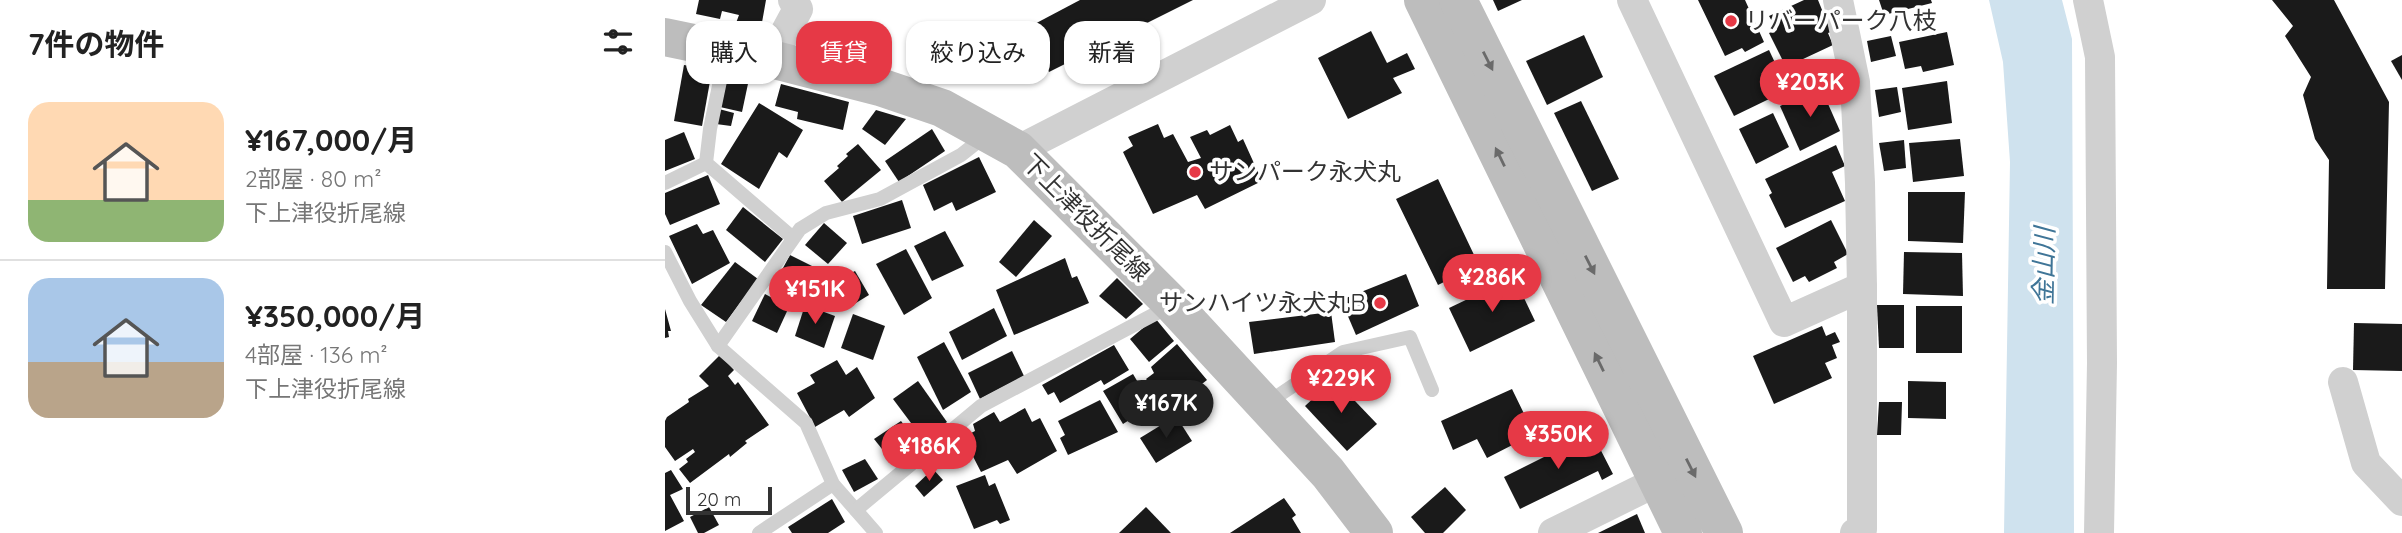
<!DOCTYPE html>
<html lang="ja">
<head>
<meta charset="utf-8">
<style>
  :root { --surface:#fff; --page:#f6f6f6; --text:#222; --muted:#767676; --line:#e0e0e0; --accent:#e63946 }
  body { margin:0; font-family:Quicksand,"Noto Sans JP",sans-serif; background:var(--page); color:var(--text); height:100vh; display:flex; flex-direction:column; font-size:26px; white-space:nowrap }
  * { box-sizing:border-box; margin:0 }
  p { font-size:23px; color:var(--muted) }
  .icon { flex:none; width:38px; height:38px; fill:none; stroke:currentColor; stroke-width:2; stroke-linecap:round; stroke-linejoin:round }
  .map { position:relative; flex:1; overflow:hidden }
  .side { display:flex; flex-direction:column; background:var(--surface); width:665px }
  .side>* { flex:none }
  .hud { position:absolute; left:21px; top:21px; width:665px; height:63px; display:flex; gap:14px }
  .scale { position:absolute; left:21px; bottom:18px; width:86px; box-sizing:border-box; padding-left:7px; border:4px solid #333; border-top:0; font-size:19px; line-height:24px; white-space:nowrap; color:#333; -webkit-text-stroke:5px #fff; paint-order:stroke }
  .price { position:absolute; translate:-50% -60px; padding:0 16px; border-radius:24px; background:var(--accent); color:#fff; font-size:23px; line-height:46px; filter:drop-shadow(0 2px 4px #0008) }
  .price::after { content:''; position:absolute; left:50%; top:42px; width:21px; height:16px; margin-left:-10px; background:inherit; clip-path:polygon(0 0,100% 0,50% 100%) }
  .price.on { background:#222; color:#fff }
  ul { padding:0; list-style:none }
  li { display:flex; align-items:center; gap:21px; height:175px; padding:0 28px }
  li+li { border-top:2px solid var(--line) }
  li span { display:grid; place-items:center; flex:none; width:196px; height:140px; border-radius:21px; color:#555 }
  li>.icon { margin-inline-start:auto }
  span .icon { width:84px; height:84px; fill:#fffc; stroke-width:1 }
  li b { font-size:30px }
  h2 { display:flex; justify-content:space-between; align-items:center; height:84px; padding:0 28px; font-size:30px }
  .chip { padding:0 24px; border-radius:21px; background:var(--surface); box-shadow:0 2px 5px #0004; font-size:24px; line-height:63px }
  .chip.on { background:var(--accent); color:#fff }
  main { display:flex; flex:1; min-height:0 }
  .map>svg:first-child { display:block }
  .water { fill:#cfe2ee }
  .building { fill:#1a1a1a }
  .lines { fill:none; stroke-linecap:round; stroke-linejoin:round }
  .lane { stroke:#d0d0d0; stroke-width:14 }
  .street { stroke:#d0d0d0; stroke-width:30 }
  .secondary { stroke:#bdbdbd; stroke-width:38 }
  .oneway { fill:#6a6a6a }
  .poi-dot { fill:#e63946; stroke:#fff; stroke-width:2.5 }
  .labels { text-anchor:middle; stroke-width:7; stroke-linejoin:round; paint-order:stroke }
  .poi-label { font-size:24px; fill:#333; stroke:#fff; text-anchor:start }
  .street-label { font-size:24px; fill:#333; stroke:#fff }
  .water-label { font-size:26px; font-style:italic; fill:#3f7597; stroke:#fff }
</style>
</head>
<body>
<main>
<section class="side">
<h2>7件の物件<svg class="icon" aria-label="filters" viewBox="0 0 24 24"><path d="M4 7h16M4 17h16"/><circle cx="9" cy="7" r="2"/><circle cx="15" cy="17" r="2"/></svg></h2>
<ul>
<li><span style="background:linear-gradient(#ffd9b3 70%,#8fb573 0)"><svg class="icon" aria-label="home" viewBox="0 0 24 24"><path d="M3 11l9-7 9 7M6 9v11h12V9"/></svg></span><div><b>¥167,000/月</b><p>2部屋 · 80 m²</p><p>下上津役折尾線</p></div></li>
<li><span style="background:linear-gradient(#a9c7e8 60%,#b9a48a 0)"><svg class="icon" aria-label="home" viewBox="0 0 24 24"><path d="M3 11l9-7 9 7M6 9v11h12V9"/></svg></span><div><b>¥350,000/月</b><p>4部屋 · 136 m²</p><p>下上津役折尾線</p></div></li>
</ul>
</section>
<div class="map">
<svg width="1737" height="533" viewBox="0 0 1737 533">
  <rect width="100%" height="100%" fill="#fff"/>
  <!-- water -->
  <path class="water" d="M1324 0H1397L1407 39 1409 533H1339L1345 162 1338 62Z"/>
  <!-- building -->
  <g class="building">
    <path d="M34 0H101L96 28 71 23 74 15 57 11 55 19 31 14Z"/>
    <path d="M415 0H528L384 72 362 28Z"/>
    <path d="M828 0H857L833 11Z"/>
    <path d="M1033 0H1080L1099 42 1080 52 1077 48 1060 56Z"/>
    <path d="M1139 0H1153L1166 32 1163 33 1168 45 1121 67 1104 33 1112 30 1104 16Z"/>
    <path d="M1214 0H1266L1267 3 1219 15Z"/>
    <path d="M1607 0H1669L1724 102 1720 289H1662L1664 160 1650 139 1638 95 1646 77 1620 36 1628 26Z"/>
    <path d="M706 31 722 63 742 53 750 69 728 78 737 93 683 119 653 58Z"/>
    <path d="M1282 32 1289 65 1258 72 1256 66 1240 69 1234 42Z"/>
    <path d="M919 35 938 77 882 105 861 61Z"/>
    <path d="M1226 36 1231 56 1206 62 1202 41Z"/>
    <path d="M1104 50 1123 90 1069 116 1049 76Z"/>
    <path d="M1737 55V80L1726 61Z"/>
    <path d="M19 65 47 70 37 126 9 121Z"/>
    <path d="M63 74 84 79 77 112 55 107Z"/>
    <path d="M1282 81 1287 123 1243 130 1237 88Z"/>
    <path d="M116 84 184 102 178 130 132 119 133 112 110 106Z"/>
    <path d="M1232 87 1236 112 1214 117 1210 90Z"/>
    <path d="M1156 88 1175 131 1135 151 1115 106Z"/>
    <path d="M916 101 954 179 927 191 889 113Z"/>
    <path d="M94 103 138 130 122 158 114 152 94 189 56 164Z"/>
    <path d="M54 109 69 113 66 126 51 124Z"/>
    <path d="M211 110 241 119 220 145 197 129Z"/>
    <path d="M1108 113 1124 147 1091 164 1074 129Z"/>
    <path d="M493 124 499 138 508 134 523 162 536 158 525 137 542 130 545 135 565 125 573 142 578 139 597 181 540 209 532 195 488 214 458 152 468 146 463 137Z"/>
    <path d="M267 129 280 151 234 182 220 161Z"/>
    <path d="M19 132 30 159 0 171V140Z"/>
    <path d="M1295 139 1299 176 1248 182 1244 143Z"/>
    <path d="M1239 140 1241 168 1219 171 1214 143Z"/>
    <path d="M193 144 216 170 177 202 159 181 174 168 172 166 183 156 181 154Z"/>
    <path d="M1171 145 1180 166 1167 172 1180 201 1120 228 1104 195 1107 193 1100 179Z"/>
    <path d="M314 157 331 192 291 211 287 202 269 211 258 185Z"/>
    <path d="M43 175 55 204 5 225 0 214V193Z"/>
    <path d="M773 179 820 278 803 286 797 273 773 285 731 199Z"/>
    <path d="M1243 192H1300L1298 243 1243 241Z"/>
    <path d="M237 200 246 228 197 244 188 216Z"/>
    <path d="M78 207 118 239 100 262 61 230Z"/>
    <path d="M369 220 387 236 351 277 334 262Z"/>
    <path d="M1166 220 1183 254 1169 262 1172 268 1144 282 1140 276 1128 282 1111 248Z"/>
    <path d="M159 223 182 243 163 264 140 245Z"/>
    <path d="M32 224 38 234 48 230 65 263 27 284 4 236Z"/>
    <path d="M280 231 299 266 267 281 249 246Z"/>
    <path d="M241 249 267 298 239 315 211 264Z"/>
    <path d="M1239 252 1297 253 1298 296 1238 294Z"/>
    <path d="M125 255 153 269 139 296 111 281Z"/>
    <path d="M400 258 407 278 412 276 424 303 349 335 331 290Z"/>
    <path d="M70 262 93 279 61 322 36 305Z"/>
    <path d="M190 271 204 295 181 309 166 284Z"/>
    <path d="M741 274 754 306 691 335 676 300Z"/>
    <path d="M849 277 870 321 805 352 784 308Z"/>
    <path d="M452 278 478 304 461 319 434 296Z"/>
    <path d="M100 294 124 307 112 333 87 321Z"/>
    <path d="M140 305 170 316 159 348 130 336Z"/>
    <path d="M1212 305H1239V348H1214Z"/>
    <rect x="1251" y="306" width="46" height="47"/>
    <path d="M329 308 342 336 297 360 284 332Z"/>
    <path d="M0 309 6 331H3L4 337 0 338Z"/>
    <path d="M666 312 670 342 589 354 584 322Z"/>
    <path d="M188 314 220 326 208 360 176 348Z"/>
    <path d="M490 318 509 341 484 362 465 339Z"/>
    <path d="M1689 323 1737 324V371L1688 370Z"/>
    <path d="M1157 326 1161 336 1170 332 1175 342 1167 345 1172 358 1160 363 1167 378 1109 404 1088 356Z"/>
    <path d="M279 342 306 392 278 410 252 357Z"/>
    <path d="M512 344 542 380 505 409 481 379 489 373 486 367Z"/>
    <path d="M449 345 464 370 439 385 436 380 395 403 389 392 383 395 377 385Z"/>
    <path d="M347 351 359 376 315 399 303 373Z"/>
    <path d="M55 355 69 370 63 376 70 385 73 382 104 425 80 441 82 443 65 457 64 454 25 483 14 469 23 462 21 459 30 452 28 449 10 461 0 447V421L2 417 24 402 23 399 44 386 34 376Z"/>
    <path d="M172 360 181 375 192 367 210 398 184 417 179 410 150 427 132 393 150 383 145 375Z"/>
    <path d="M468 374 490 411 476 419 472 415 458 424 438 391Z"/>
    <path d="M669 379 712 424 682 451 640 406Z"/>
    <path d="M253 381 282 422 258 439 228 399Z"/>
    <path d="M1243 381 1281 382V419L1243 418Z"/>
    <path d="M847 389 869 434 822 458 812 439 788 450 776 421Z"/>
    <path d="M435 400 453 432 403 455 395 438 400 435 393 421Z"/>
    <path d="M1214 402H1237L1236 435H1212Z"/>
    <path d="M360 408 367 422 375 418 392 451 352 474 343 460 316 472 298 437 310 431 308 424 329 412 335 422Z"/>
    <path d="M511 416 527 441 491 463 475 438Z"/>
    <path d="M236 421 255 446 229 464 209 439Z"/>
    <path d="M927 433 948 474 937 480 933 471 855 509 839 477Z"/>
    <path d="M200 459 213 479 189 492 177 470Z"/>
    <path d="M268 469 278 480 259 497 250 486Z"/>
    <path d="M6 470 18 489 5 495 19 521 0 531V473Z"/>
    <path d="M320 475 324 486 330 483 345 520 335 524 332 520 309 529 291 486Z"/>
    <path d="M780 487 801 510 778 533H760L746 517Z"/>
    <path d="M619 498 631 515 627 518 636 533H565Z"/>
    <path d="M167 499 180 522 163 533H127L123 527Z"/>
    <path d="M44 507 54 525 39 533H33L25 517Z"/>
    <path d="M481 507 506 533H454Z"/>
    <path d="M972 514 980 533H933Z"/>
  </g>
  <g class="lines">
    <!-- lane -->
    <g class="lane">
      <path d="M61 52 45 129 41 163 128 238"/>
      <path d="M0 183 41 163"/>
      <path d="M0 252 25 301 53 346 141 423 168 484 211 533"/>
      <path d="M53 346 135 229 161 213 215 199 296 155 320 136"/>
      <path d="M601 404 678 352 745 337 767 390"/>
      <path d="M191 510 316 406 505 306"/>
      <path d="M94 533 168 484"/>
    </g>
    <!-- street -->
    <g class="street">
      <path d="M967 0 1119 322 1197 287"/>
      <path d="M1173 0 1190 82 1195 183 1197 287V529L1190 533"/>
      <path d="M1423 0 1435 57 1437 363 1434 533"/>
      <path d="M106 59 133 9 128 0"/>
      <path d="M353 150 646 0"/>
      <path d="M1678 382 1701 463 1737 501"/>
      <path d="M888 533 993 481"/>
    </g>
    <!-- secondary -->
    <g class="secondary">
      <path d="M758 0 1018 533"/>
      <path d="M793 0 1059 533"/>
      <path d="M0 37 106 59 215 87 277 108 353 150 508 305 663 473 709 533"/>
    </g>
  </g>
  <!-- one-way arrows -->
  <defs><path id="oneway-solid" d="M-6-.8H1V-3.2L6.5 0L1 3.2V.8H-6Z" transform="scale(1.75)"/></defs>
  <g class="oneway">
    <use href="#oneway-solid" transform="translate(823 61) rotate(63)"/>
    <use href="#oneway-solid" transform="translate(835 157) rotate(-116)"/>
    <use href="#oneway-solid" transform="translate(925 265) rotate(63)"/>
    <use href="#oneway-solid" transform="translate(934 362) rotate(-116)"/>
    <use href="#oneway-solid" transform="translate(1026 468) rotate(63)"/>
  </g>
  <!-- markers -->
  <g class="poi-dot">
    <circle cx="1066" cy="21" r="7"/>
    <circle cx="530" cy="172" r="7"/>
    <circle cx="715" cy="303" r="7"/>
  </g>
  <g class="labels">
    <!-- poi labels -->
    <g class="poi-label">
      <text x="1080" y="29">リバーパーク八枝</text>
      <text x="544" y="180">サンパーク永犬丸</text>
      <text x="701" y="311" text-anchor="end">サンハイツ永犬丸B</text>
    </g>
    <!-- street labels -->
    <g class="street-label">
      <text transform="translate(421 218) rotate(45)" y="8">下上津役折尾線</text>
    </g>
    <!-- water labels -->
    <g class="water-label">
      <text transform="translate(1379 266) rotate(-89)" y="9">金山川</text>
    </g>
  </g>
</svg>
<div class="scale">20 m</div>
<b class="price" style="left:1145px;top:119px">¥203K</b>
<b class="price" style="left:827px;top:314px">¥286K</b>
<b class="price" style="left:150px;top:326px">¥151K</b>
<b class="price" style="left:676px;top:415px">¥229K</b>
<b class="price on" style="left:501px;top:440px">¥167K</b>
<b class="price" style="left:893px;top:471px">¥350K</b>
<b class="price" style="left:264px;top:483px">¥186K</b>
<div class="hud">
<a class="chip">購入</a>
<a class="chip on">賃貸</a>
<a class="chip">絞り込み</a>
<a class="chip">新着</a>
</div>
</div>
</main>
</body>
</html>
